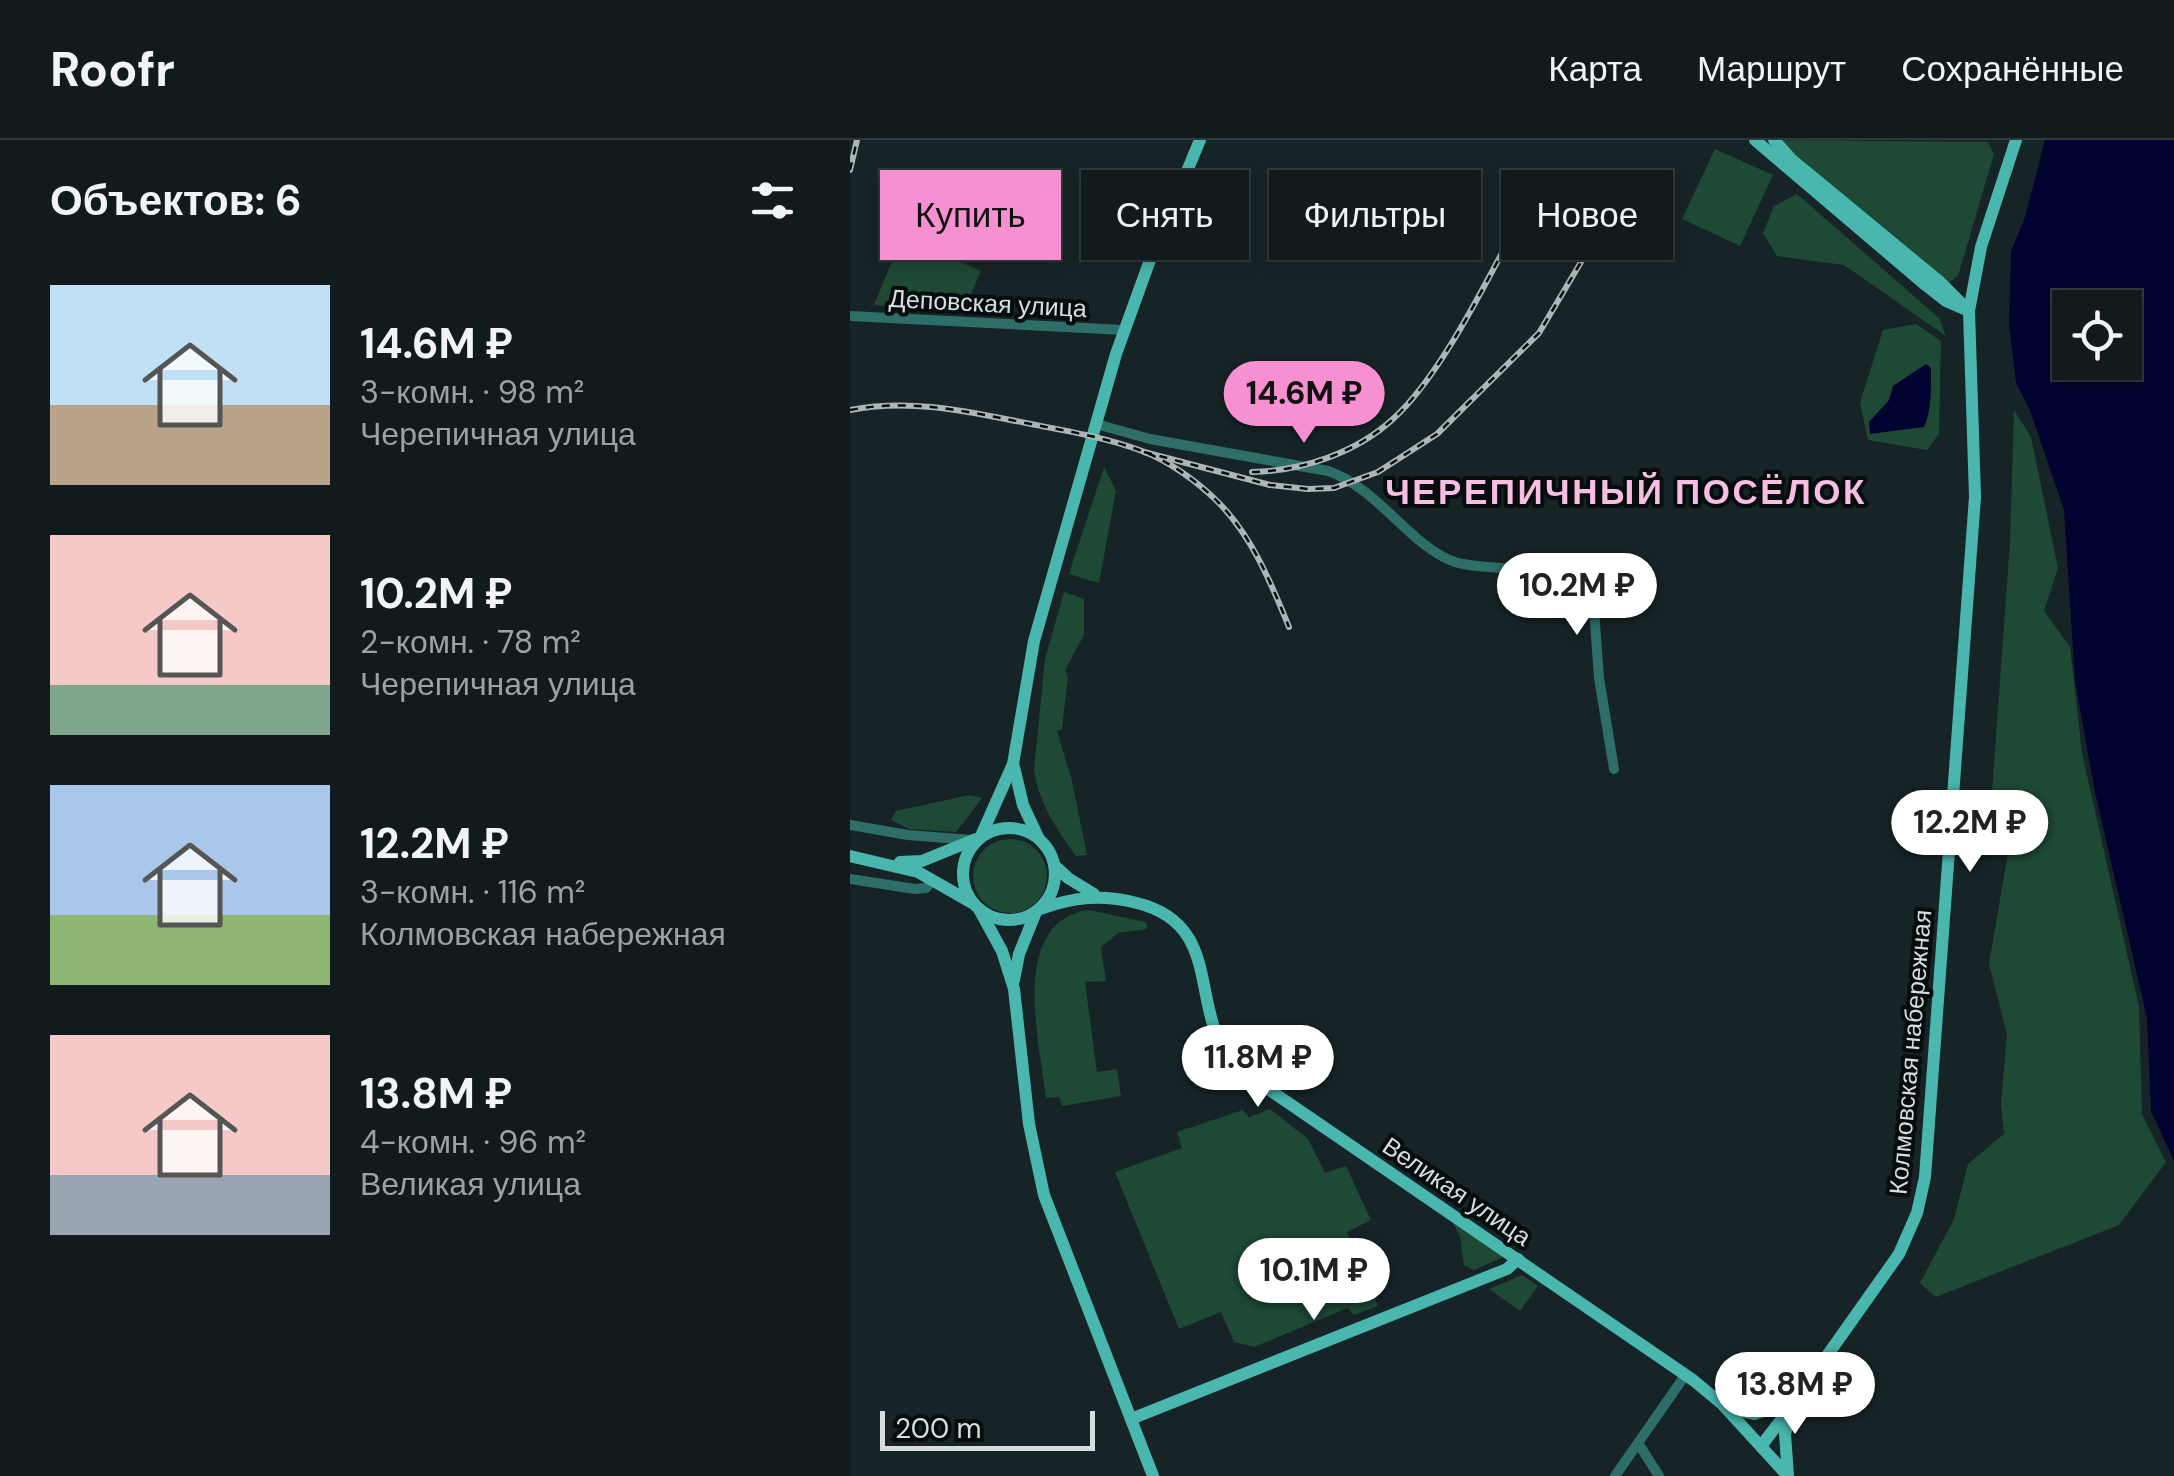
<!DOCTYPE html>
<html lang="ru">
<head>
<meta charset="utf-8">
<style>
  :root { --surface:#111b1d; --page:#1e282a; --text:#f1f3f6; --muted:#9ca1a4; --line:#30393b; --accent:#f690d1 }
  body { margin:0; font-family:"DM Sans",sans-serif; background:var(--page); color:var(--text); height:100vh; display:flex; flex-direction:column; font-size:38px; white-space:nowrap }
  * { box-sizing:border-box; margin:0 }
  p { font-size:32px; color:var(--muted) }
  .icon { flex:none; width:55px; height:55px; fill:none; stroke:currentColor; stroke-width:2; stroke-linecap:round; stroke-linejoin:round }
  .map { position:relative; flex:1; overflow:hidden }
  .sheet { display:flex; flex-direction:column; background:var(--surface); width:850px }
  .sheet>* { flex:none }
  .guide { position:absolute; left:30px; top:30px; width:950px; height:90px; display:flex; gap:20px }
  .fabs { position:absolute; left:1202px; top:150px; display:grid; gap:20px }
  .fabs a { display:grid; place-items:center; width:90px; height:90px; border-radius:0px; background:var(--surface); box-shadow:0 5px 15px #0003,0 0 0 2px var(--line); font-size:50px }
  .scale { position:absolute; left:30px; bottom:25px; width:215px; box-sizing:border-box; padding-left:10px; border:5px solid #d6dee0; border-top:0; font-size:28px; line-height:35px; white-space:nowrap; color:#d6dee0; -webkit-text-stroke:8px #070c0d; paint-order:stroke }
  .price { position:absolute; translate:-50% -85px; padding:0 22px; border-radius:35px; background:#fff; color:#222; font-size:32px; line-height:65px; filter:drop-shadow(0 2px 5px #0008) }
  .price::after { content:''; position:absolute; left:50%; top:60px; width:30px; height:22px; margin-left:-15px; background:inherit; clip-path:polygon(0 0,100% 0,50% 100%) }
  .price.selected { background:var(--accent); color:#111 }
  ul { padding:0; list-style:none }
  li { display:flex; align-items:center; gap:30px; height:250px; padding:0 50px }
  li span { display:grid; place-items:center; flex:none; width:280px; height:200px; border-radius:0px; color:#555 }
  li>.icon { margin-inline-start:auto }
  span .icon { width:120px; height:120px; fill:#fffc; stroke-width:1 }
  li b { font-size:42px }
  h2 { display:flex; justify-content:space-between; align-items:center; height:120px; padding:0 50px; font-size:42px }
  .chip { padding:0 35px; border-radius:0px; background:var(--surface); box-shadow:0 5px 15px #0003,0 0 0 2px var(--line); font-size:35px; line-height:90px }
  .chip.selected { background:var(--accent); color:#111 }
  header { display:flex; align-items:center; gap:60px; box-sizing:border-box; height:140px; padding:0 50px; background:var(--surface); border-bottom:2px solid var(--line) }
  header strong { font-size:48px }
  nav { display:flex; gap:55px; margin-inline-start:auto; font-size:35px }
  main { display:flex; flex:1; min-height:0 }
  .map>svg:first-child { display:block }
  .green { fill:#1d4935 }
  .water { fill:#00032f; fill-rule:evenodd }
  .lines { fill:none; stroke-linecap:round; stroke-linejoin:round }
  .minor { stroke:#2d6e68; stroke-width:10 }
  .major { stroke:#49b7ae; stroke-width:12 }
  .rail-casing { stroke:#acb6b8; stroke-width:6 }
  .rail { stroke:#070c0d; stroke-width:2.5; stroke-dasharray:8; stroke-linecap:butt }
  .labels { text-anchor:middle; stroke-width:8; stroke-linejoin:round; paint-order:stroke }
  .street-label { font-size:25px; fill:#d6dee0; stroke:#070c0d }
  .district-label { font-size:35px; font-weight:bold; letter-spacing:2.5px; fill:#f8bee1; stroke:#070c0d }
</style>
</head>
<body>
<header>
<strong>Roofr</strong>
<nav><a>Карта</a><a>Маршрут</a><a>Сохранённые</a></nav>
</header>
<main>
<section class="sheet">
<h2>Объектов: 6<svg class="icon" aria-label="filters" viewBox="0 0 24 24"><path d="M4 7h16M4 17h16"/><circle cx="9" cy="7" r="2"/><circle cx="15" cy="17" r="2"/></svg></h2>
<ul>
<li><span style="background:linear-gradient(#bfe0f5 60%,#b9a48a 0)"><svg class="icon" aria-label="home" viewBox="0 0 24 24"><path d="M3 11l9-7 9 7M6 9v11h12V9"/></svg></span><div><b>14.6M ₽</b><p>3-комн. · 98 m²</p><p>Черепичная улица</p></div></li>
<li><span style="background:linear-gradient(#f6c9c9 75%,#7fa58c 0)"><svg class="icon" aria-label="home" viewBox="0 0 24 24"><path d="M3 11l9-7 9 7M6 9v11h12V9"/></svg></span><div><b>10.2M ₽</b><p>2-комн. · 78 m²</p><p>Черепичная улица</p></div></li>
<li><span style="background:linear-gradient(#a9c7e8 65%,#8fb573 0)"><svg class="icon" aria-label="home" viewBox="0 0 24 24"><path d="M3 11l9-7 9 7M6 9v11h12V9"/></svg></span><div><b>12.2M ₽</b><p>3-комн. · 116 m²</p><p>Колмовская набережная</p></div></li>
<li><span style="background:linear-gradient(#f6c9c9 70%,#9aa5b1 0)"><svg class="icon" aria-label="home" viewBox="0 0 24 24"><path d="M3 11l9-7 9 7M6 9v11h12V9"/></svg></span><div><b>13.8M ₽</b><p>4-комн. · 96 m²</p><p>Великая улица</p></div></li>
</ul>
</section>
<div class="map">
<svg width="1324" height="1336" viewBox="0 0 1324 1336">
  <rect width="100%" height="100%" fill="#172427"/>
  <!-- green -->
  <g class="green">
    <path d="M928 0 1138 2 1144 14 1108 136 1097 144Z"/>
    <path d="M865 9 923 35 890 106 832 79Z"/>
    <path d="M947 54 1089 178 1096 196 994 125 927 116 913 93 924 66Z"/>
    <path d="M52 97 131 131 114 170 24 165Z"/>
    <path d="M1066 184 1091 201 1089 294 1077 310 1018 300 1010 263 1033 190Z"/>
    <path d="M1164 270 1181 297 1208 428 1194 471 1220 507 1232 613 1289 867 1292 974 1316 1022 1269 1085 1086 1157 1070 1143 1104 1079 1118 1024 1154 994 1151 965 1157 894 1139 824 1161 695 1141 666 1160 402Z"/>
    <path d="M254 327 266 351 249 443 219 434Z"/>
    <path d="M214 452 234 459V495L215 530 218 537 212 589 207 591 222 641 237 715 226 716C207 690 189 663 184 630L195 519Z"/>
    <path d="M120 655 132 658 106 692 59 689 41 680 46 671Z"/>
    <circle cx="160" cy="736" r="37"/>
    <path d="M238 770 296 782 297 789 268 793 251 807 256 841 235 842 247 932 267 929 271 956 212 966 209 957 196 958C190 904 158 782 238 770Z"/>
    <path d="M420 969 458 999 475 1033 496 1026 521 1080 497 1092 528 1166 504 1175 498 1168 404 1207 384 1202 371 1172 329 1189 265 1032 332 1008 327 992 393 970 399 977Z"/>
    <path d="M600 1077 652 1115 651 1118 624 1130 614 1125 610 1096Z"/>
    <path d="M672 1135 688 1146 670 1171 639 1149Z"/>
  </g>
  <!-- water -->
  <g class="water">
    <path d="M1195 0H1324V1021L1301 971 1297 878 1245 652 1225 541 1214 370 1181 273 1166 243 1159 185 1161 112 1175 77ZM1220 168H1275V222H1220Z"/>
    <path d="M1076 224 1081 228C1081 246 1082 271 1074 287L1020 294 1019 282 1039 260 1043 246Z"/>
  </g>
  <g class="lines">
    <!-- minor -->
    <g class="minor">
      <path d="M0 176 274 190"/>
      <path d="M246 284 300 299 478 331C528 348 561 407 605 422 645 435 731 416 744 469L749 538 764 629"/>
      <path d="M0 685 58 695 121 700"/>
      <path d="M0 739 65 749 76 748 83 740"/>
      <path d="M788 1303 809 1336"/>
      <path d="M765 1336 836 1234"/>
    </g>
    <!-- major -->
    <g class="major">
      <path d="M905 0 1073 143 1096 161 1119 171"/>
      <path d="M924 0 942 20 1090 142 1113 165"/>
      <path d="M164 627 173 665 188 697"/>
      <circle cx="159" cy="734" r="46"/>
      <path d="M131 696 163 624 184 501 266 214 300 120 350 0"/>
      <path d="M0 716 68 732 124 764"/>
      <path d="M50 722 72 721 126 699"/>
      <path d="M204 725 218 738 244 754"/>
      <path d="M129 769 152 811 164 849 179 984 194 1055 303 1336"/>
      <path d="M190 769C224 757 251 754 287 763 379 786 334 876 389 929L843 1240 872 1264 937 1335"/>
      <path d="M164 840 169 814 186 772"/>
      <path d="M876 1268 904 1274 945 1261"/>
      <path d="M281 1279 657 1129 668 1119"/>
      <path d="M911 1306 938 1271"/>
      <path d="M938 1336 935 1294 945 1261 1049 1114 1067 1073 1075 1037 1125 357 1119 171 1131 107 1166 0"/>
    </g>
    <defs>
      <g id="rail">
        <path d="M0 30 7 0"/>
        <path d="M0 270C63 258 119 272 181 284 218 291 257 298 292 311 319 321 348 342 368 362 402 396 421 443 439 487"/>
        <path d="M294 312 420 345 458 349 484 348 528 332 587 294 689 193 734 117"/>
        <path d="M402 332C452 331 506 313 543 279 597 230 648 117 685 51"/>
      </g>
    </defs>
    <!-- rail casing -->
    <use href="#rail" class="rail-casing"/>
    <!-- rail -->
    <use href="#rail" class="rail"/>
  </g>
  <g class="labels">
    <!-- street labels -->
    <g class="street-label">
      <text transform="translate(138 163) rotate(3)" y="9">Деповская улица</text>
      <text transform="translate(1060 912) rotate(-85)" y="9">Колмовская набережная</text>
      <text transform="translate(607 1051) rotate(34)" y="9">Великая улица</text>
    </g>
    <!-- district labels -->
    <g class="district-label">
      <text x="776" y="364">ЧЕРЕПИЧНЫЙ ПОСЁЛОК</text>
    </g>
  </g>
</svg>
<div class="fabs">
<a><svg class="icon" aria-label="locate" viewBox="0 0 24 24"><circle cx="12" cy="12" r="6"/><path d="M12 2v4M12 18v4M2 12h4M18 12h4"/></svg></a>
</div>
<div class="scale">200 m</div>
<b class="price selected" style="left:454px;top:306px">14.6M ₽</b>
<b class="price" style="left:727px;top:498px">10.2M ₽</b>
<b class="price" style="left:1120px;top:735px">12.2M ₽</b>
<b class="price" style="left:408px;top:970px">11.8M ₽</b>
<b class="price" style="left:464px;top:1183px">10.1M ₽</b>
<b class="price" style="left:945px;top:1297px">13.8M ₽</b>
<div class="guide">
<a class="chip selected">Купить</a>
<a class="chip">Снять</a>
<a class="chip">Фильтры</a>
<a class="chip">Новое</a>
</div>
</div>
</main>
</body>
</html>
